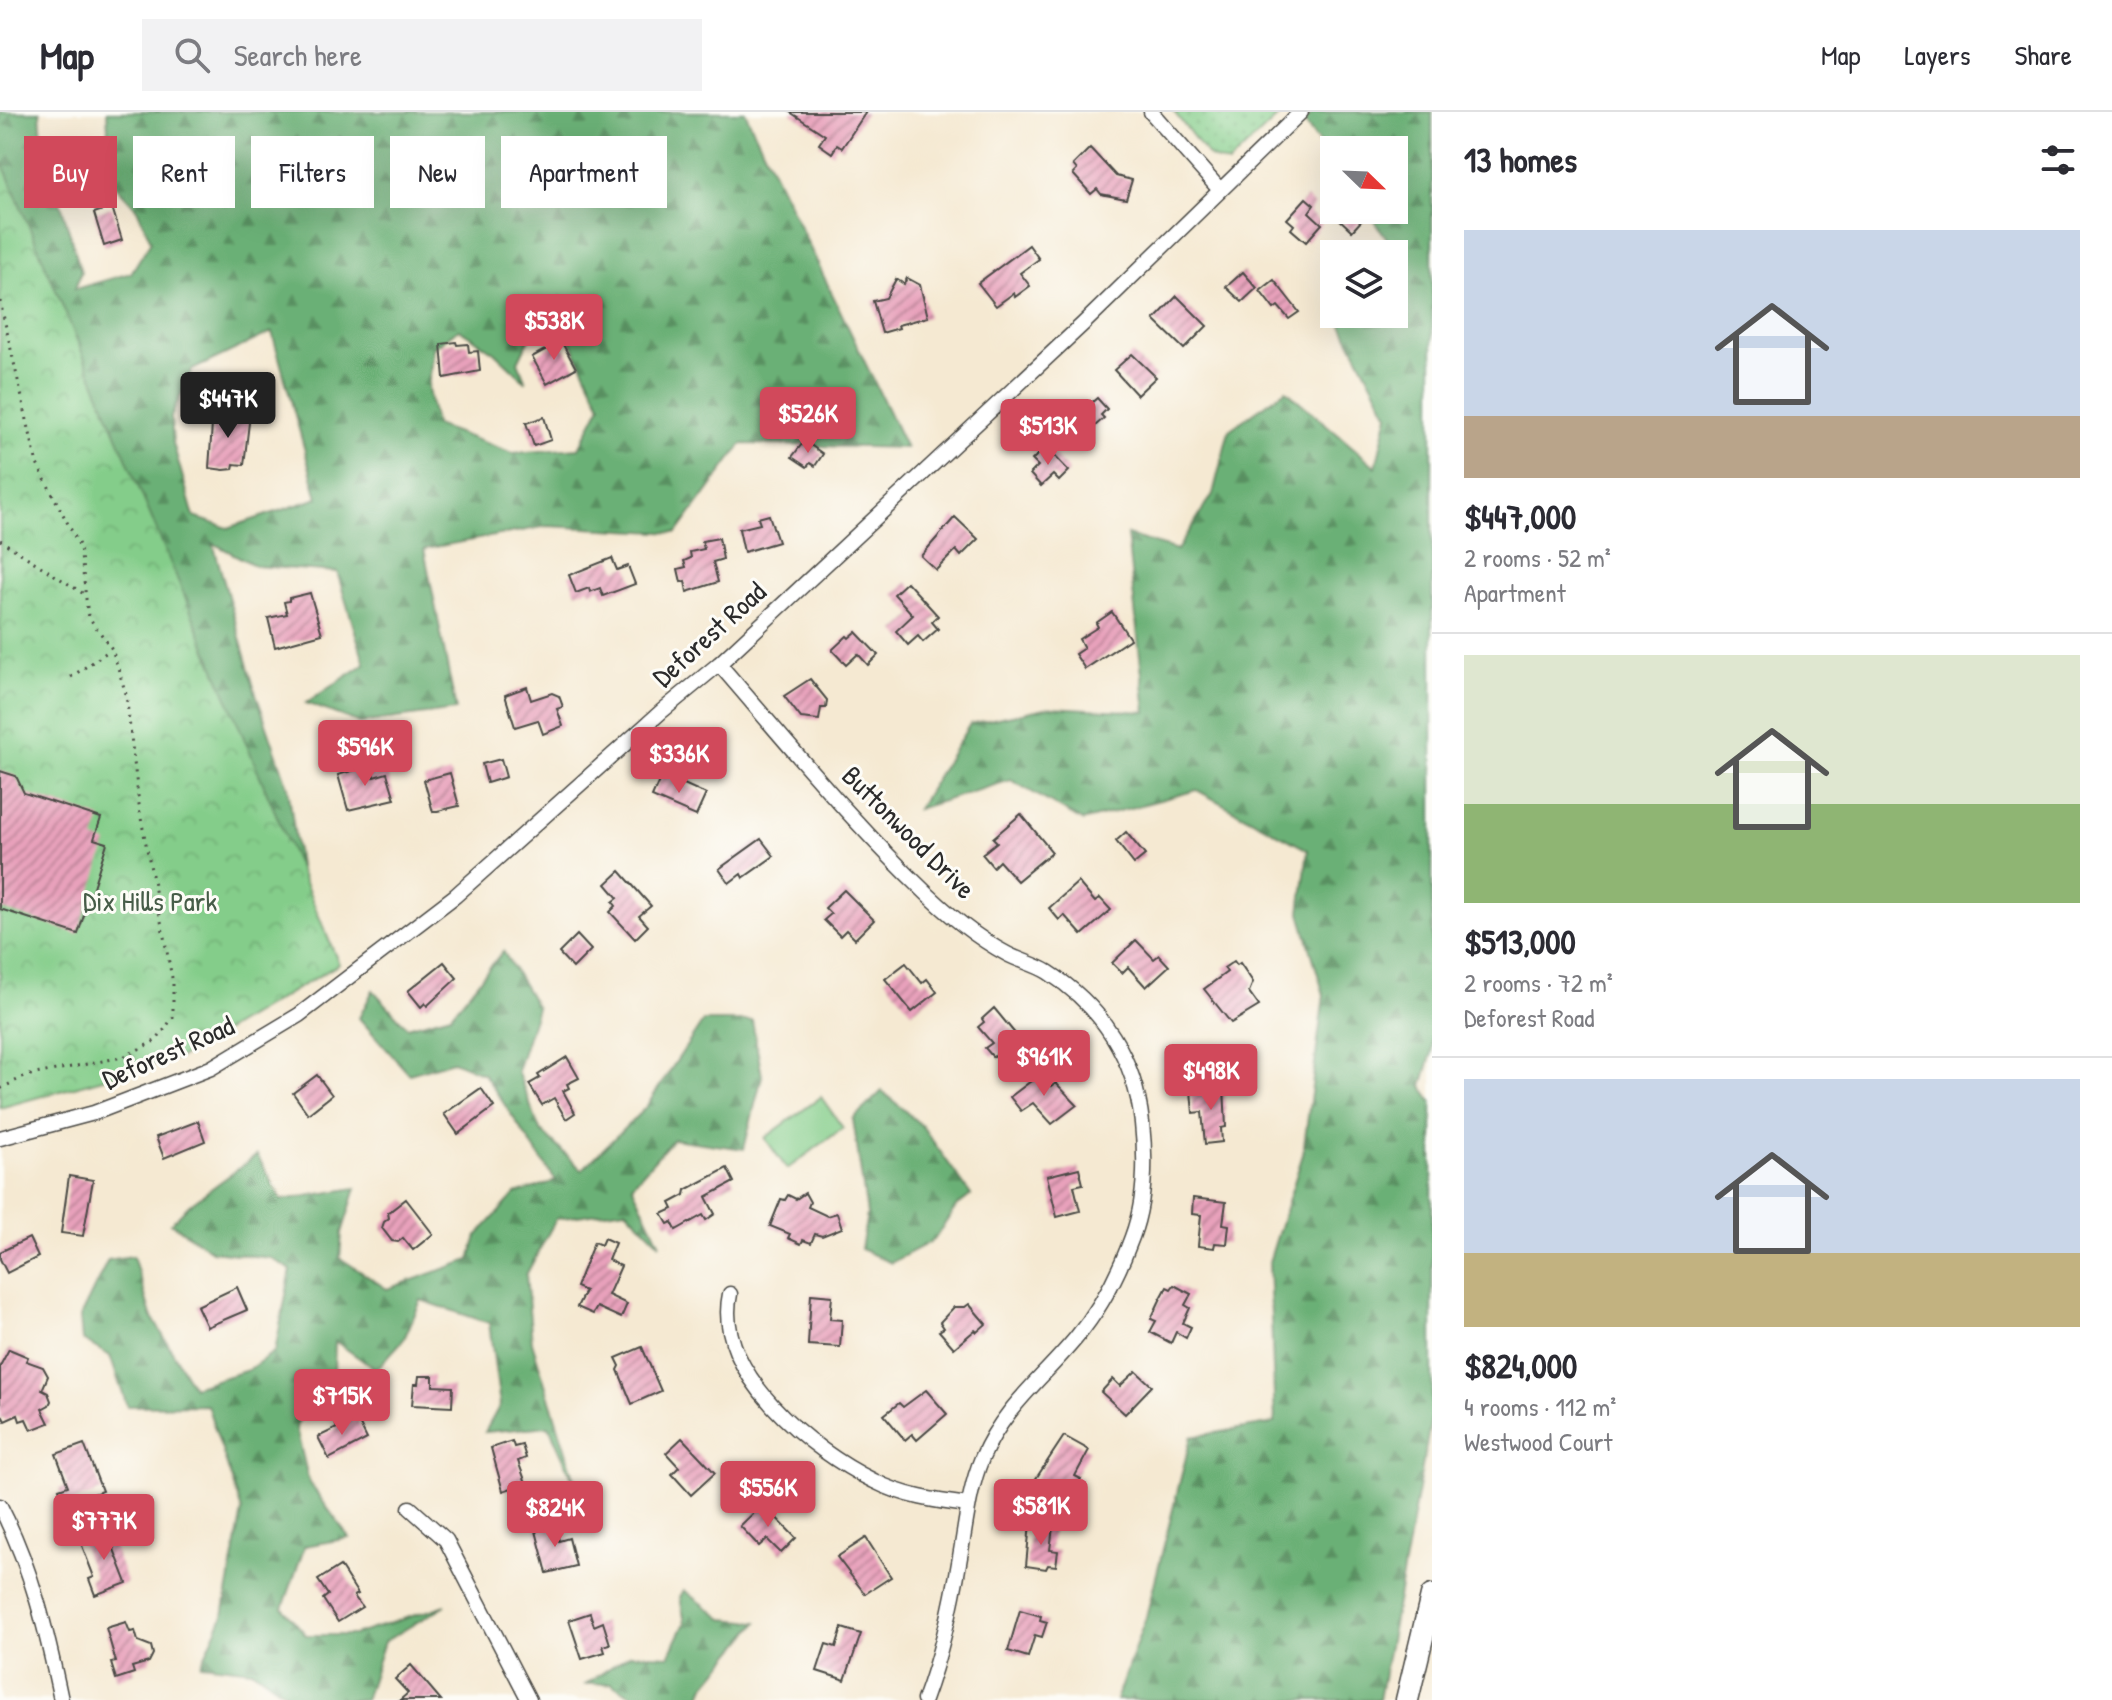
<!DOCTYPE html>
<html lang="en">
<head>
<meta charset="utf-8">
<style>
  :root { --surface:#fff; --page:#f2f2f3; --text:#2b2b33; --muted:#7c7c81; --line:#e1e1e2; --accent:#d1495b }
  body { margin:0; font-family:"Patrick Hand",sans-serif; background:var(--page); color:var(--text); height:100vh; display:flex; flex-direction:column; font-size:30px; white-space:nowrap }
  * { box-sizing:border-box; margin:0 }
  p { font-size:26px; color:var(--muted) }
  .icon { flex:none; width:44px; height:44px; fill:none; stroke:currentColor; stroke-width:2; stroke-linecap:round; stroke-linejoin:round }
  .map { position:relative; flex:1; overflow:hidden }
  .details { display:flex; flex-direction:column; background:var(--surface); width:680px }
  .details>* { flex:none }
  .top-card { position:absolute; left:24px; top:24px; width:760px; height:72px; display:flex; gap:16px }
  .needle { width:52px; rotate:113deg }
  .fabs { position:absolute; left:1320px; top:24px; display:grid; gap:16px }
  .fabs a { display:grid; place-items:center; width:88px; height:88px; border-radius:0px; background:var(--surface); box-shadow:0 8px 32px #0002; font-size:40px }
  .price { position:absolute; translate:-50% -68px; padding:0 18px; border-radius:8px; background:var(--accent); color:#fff; font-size:26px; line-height:52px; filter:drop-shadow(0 2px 4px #0008) }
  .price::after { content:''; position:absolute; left:50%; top:48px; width:24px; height:18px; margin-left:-12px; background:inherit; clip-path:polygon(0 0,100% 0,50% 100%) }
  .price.selected { background:#222; color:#fff }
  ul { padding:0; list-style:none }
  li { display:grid; align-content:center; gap:16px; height:424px; padding:0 32px }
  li+li { border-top:2px solid var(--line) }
  li span { display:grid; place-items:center; height:248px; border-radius:0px; color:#555 }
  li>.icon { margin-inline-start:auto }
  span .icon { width:144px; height:144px; fill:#fffc; stroke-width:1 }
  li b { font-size:34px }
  h2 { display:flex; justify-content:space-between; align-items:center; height:96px; padding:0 32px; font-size:34px }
  .tag { padding:0 28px; border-radius:0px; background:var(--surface); box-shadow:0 8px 32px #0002; font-size:28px; line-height:72px }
  .tag.selected { background:var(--accent); color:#fff }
  header { display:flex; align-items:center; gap:48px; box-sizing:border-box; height:112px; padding:0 40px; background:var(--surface); border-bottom:2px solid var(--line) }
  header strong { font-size:38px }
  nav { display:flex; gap:44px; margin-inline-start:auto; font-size:28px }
  .search { width:560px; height:72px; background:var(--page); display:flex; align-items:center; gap:20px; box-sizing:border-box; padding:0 28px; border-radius:0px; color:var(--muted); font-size:30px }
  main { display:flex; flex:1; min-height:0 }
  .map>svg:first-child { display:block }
  .grass { fill:url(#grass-dots); stroke:#587c5a; stroke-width:2 }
  .forest { fill:url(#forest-firs); stroke:#4b6e50; stroke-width:2; fill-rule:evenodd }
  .park { fill:url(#park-crowns); stroke:#587c5a; stroke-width:2 }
  .garden { fill:#84cd8a; stroke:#587c5a; stroke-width:2 }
  .building { fill:url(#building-hatch) }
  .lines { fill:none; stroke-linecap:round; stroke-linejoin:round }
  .minor-casing { stroke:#494844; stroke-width:17 }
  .highway-casing { stroke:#494844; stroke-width:25 }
  .path { stroke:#494844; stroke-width:3; stroke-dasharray:2 6; stroke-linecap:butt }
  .minor { stroke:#fff; stroke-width:14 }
  .highway { stroke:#fff; stroke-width:22 }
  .labels { text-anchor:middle; stroke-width:6; stroke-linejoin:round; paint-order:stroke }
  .street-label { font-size:28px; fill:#2b2b2b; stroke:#fdfcf7 }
  .park-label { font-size:28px; fill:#465c48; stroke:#fdfcf7 }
</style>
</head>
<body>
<header>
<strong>Map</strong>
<div class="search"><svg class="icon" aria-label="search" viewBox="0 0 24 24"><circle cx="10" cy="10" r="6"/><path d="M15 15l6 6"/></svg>Search here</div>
<nav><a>Map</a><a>Layers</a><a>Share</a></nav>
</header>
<main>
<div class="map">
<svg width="1432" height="1588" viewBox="0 0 1432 1588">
  <defs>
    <pattern id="grass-dots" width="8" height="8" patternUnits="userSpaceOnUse" patternTransform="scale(2)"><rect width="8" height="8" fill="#84cd8a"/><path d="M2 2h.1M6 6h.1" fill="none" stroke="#72b077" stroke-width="1.8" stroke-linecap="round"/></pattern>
    <pattern id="forest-firs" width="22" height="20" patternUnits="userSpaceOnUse" patternTransform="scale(2)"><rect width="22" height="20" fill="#6bb076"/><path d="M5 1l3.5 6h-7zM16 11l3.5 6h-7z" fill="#588f61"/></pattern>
    <pattern id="park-crowns" width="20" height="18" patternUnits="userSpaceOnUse" patternTransform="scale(2)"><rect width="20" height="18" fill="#84cd8a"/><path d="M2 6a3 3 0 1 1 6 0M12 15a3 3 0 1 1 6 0" fill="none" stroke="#72b077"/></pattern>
    <pattern id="building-hatch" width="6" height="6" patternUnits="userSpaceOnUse" patternTransform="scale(2)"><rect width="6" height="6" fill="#e8a1bb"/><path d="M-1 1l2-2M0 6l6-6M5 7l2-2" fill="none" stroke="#bc8398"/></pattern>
  </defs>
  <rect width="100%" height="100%" fill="#fdfcf7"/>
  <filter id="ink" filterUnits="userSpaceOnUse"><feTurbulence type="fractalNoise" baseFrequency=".0125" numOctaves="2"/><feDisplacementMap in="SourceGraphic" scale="16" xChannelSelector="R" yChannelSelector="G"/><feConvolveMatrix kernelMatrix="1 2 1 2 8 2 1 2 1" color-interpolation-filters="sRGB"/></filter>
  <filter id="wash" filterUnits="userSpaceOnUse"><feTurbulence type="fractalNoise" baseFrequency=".006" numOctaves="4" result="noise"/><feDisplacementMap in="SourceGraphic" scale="32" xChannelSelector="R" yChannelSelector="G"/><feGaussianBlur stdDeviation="1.8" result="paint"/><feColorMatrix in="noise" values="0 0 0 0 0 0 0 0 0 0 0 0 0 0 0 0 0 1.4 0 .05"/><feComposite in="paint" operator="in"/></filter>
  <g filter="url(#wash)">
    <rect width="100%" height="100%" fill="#f5e9d2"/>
    <!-- grass -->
    <path class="grass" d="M1174 0H1283L1228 52 1209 45Z"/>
    <!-- forest -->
    <g class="forest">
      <path d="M0 0H40L42 27 81 160 75 177 131 161 151 129 137 97 91 47 108 18 107 0H745L906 336 742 332 677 421 548 414 424 437 456 598 360 611 306 591 365 552 337 460 256 454 213 431 255 579 288 675 307 811 0 509ZM535 215 565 217 601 293 579 336 513 341 435 313 428 277 433 236 459 217 494 240 526 270 518 250ZM272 220 318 386 228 416 194 405 173 331 171 305 192 258Z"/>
      <path d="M1314 0H1432V940L1422 974 1432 990V1302L1379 1588H1116L1146 1505 1191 1325 1275 1311 1269 1150 1303 1042 1324 883 1300 801 1308 738 1197 678 1082 709 1011 668 917 697 970 612 1050 595 1146 600 1127 423 1177 438 1213 382 1229 318 1286 278 1376 355 1388 302 1342 213 1348 202H1394V142H1383L1390 131 1367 98H1394V38H1334V52L1304 10Z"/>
      <path d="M503 839 537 896 517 959 540 1018 582 1058 646 995 703 909H752L762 964 744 1037 673 1027 632 1073 660 1132 626 1097 556 1107 526 1163 532 1230 579 1381 549 1314 485 1320 500 1293 489 1211 421 1188 404 1227 376 1258 335 1229 334 1261 313 1273 296 1316 309 1370 349 1426 305 1434 283 1496 306 1523H354L446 1493 384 1530 365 1588H295L253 1558 201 1552 223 1504 242 1399 207 1293 127 1294 110 1244 82 1228 80 1205 108 1148 133 1144 151 1203 193 1275 248 1258 275 1239 291 1158 271 1146 212 1139 171 1111 189 1093 257 1043 282 1088 356 1076 342 1121 340 1146 387 1177 470 1148 477 1124 515 1082 556 1069 484 962 453 949 409 962 359 906 373 878 407 915 451 903Z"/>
      <path d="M882 979 922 1014 971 1083 956 1095 934 1128 891 1151 861 1137 867 1102 853 1007Z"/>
      <path d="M684 1478 723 1507 758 1510 704 1575 700 1588H640L611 1571 586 1572 630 1542 669 1544 685 1511 680 1485Z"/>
    </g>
    <!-- park -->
    <path class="park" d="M0 45 339 852 181 945 0 996Z"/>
    <!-- garden -->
    <path class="garden" d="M821 985 843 1016 787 1057 765 1026Z"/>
    <g id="blocks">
      <!-- building -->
      <g class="building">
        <path d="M790 0H866L842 36 837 33 832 41 819 32 825 23Z"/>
        <path d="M1090 36 1116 64 1132 68 1126 87 1101 82 1097 77 1091 82 1073 62 1077 58 1073 53Z"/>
        <path d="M1306 86 1314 93 1309 100 1322 112 1306 130 1291 117 1294 113 1287 107Z"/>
        <path d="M112 95 122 128 104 134 94 101Z"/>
        <path d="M1344 98H1355L1364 106 1352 119 1337 105Z"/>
        <path d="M1029 133 1039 147 1020 161 1030 174 1015 185 1014 181 996 194 978 171Z"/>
        <path d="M1243 160 1257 176 1242 190 1226 175Z"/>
        <path d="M907 166 920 173 928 205 898 213 899 216 882 221 873 189 886 186 896 167 904 172Z"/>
        <path d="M1274 168 1299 200 1289 207 1278 194 1274 197 1260 179Z"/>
        <path d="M1177 184 1207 214 1184 237 1154 208Z"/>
        <path d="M561 229 576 256 547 272 532 245Z"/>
        <path d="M456 230 457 233 468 232 469 240 478 239 480 259 444 266 441 232Z"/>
        <path d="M1132 242 1156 265 1137 283 1114 258Z"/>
        <path d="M1097 286 1107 297 1101 303 1104 306 1085 323 1072 308Z"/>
        <path d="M213 298 250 302 244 353 234 352 233 357 224 358 209 356Z"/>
        <path d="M544 305 551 328 534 334 526 311Z"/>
        <path d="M802 332 807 335 809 332 823 342 815 354 810 351 807 355 792 345Z"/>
        <path d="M1046 335 1069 359 1059 369 1053 363 1041 374 1030 362 1038 354 1032 348Z"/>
        <path d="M769 403 778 430 744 440 739 417 760 412 758 406Z"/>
        <path d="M955 405 978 427 961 444 956 438 936 458 921 444Z"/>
        <path d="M719 426 723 447 713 450 718 470 687 480 685 469 681 470 678 457 686 455 684 449 691 446 690 440 704 437 702 429Z"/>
        <path d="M612 446 617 458 628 454 635 472 603 484 600 476 590 480 589 476 576 481 569 463Z"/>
        <path d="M907 470 938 504 932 510 938 517 923 530 918 524 908 533 896 519 913 503 894 482Z"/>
        <path d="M310 481 322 522 275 535 268 506 287 502 284 490 289 489V486Z"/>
        <path d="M1112 500 1130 527 1085 557 1075 542 1084 536 1079 527 1098 515 1096 511Z"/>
        <path d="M856 520 878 543 868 553 858 542 846 553 832 538 847 524 849 526Z"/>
        <path d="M810 567 827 588 826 596H821L819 608 801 606 784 584Z"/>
        <path d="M527 575 531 588 552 581 559 584 563 595 557 597 563 614 543 622 538 608 515 615 505 583Z"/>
        <path d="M501 647 506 665 487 671 482 652Z"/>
        <path d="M371 653 374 665 387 661 395 687 348 698 338 663Z"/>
        <path d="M0 659 16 664 24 681 101 706 94 727 107 731 78 822 0 797Z"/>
        <path d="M450 661 459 694 433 700 424 668Z"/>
        <path d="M662 662 706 682 696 704 652 685Z"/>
        <path d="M1021 702 1052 740 1017 769 999 749 993 755 982 742 997 730 993 726Z"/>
        <path d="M1126 720 1145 743 1134 752 1116 729Z"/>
        <path d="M761 727 774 744 743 766 741 762 729 771 719 757Z"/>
        <path d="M620 759 651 794 639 804 648 814 635 827 610 800 616 794 613 790 618 786 606 772Z"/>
        <path d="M1078 770 1095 790 1100 786 1111 798 1082 823 1064 803 1059 808 1049 796Z"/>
        <path d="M844 778 874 808 855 827 846 818 840 824 824 808 831 802 825 796Z"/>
        <path d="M577 823 591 838 573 856 559 841Z"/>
        <path d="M1136 828 1154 847 1159 843 1169 854 1146 875 1128 855 1122 861 1112 851Z"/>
        <path d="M1234 849 1237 853 1240 851 1253 870 1249 880 1259 894 1231 911 1204 877 1227 860 1224 856Z"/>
        <path d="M444 850 457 866 427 894 425 891 421 895 408 879Z"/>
        <path d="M906 851 922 871 927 867 937 880 912 900 885 867Z"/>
        <path d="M994 896 1017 924 1014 927 1021 935 1006 948 999 940 993 945 985 936 992 931 978 915 984 910 982 907Z"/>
        <path d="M567 945 579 966 567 972 569 976 563 979 575 1001 566 1007 554 986 542 993 529 972 540 966 538 963Z"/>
        <path d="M1043 960 1052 974 1056 971 1077 993 1052 1012 1033 991 1021 999 1010 985Z"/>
        <path d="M317 963 332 983 308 1002 293 981Z"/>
        <path d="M1224 975 1226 1015 1221 1016 1222 1030 1205 1032 1202 1000 1193 1001 1191 979Z"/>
        <path d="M481 976 494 995 458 1022 444 1002Z"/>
        <path d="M198 1009 205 1029 164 1046 156 1025Z"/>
        <path d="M727 1056 734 1070 706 1085 715 1102 706 1108 703 1103 676 1118 672 1110 668 1112 662 1102 673 1097 670 1091 685 1083 686 1078Z"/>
        <path d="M1079 1056 1083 1072 1074 1074 1080 1099 1057 1105 1047 1064Z"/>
        <path d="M69 1064 93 1068 83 1124 61 1121Z"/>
        <path d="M805 1081 810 1090 808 1095 827 1104 837 1101 842 1116 822 1124 815 1122 811 1131 803 1128 801 1132 788 1126 790 1122 770 1114 781 1087 785 1088 788 1083 796 1087Z"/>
        <path d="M1193 1086 1226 1090 1223 1112 1229 1113 1227 1132 1215 1131 1214 1136 1198 1134 1201 1103 1192 1102Z"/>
        <path d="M406 1087 433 1122 413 1138 403 1126 398 1130 392 1129 382 1116 384 1110 389 1106 388 1101Z"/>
        <path d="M29 1126 38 1145 7 1161 0 1147V1140Z"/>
        <path d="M604 1126 615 1131 608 1148 621 1154 608 1183 627 1192 621 1206 597 1195 593 1202 577 1195 585 1179 576 1175 594 1130 601 1133Z"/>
        <path d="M1174 1173 1191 1182 1185 1193 1190 1196 1183 1211 1191 1215 1186 1226 1176 1220 1171 1231 1150 1220 1156 1209 1151 1207 1160 1188 1167 1175 1171 1177Z"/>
        <path d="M237 1175 247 1198 207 1215 197 1194Z"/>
        <path d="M811 1182 832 1184 830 1207 842 1208 840 1235 808 1233Z"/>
        <path d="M969 1192 986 1212 977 1220 975 1218 954 1236 939 1219 944 1216 940 1210 954 1195H965Z"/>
        <path d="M642 1235 661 1279 632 1292 618 1258 620 1254 616 1246Z"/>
        <path d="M9 1237 28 1245 26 1249 43 1255 48 1264 42 1278 48 1281 51 1289 49 1293 42 1297 49 1311 31 1318 26 1307 20 1309 18 1303 5 1309 3 1305 0 1307V1254Z"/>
        <path d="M1136 1259 1152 1274 1125 1302 1101 1280 1113 1267 1120 1274Z"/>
        <path d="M419 1264H433V1274L453 1275 452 1295 412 1293 414 1272H418Z"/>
        <path d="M926 1278 947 1302 917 1328 912 1322 905 1328 884 1303 899 1291 903 1295Z"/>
        <path d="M349 1303 353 1310 357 1307 367 1327 329 1347 318 1325 337 1316 335 1310Z"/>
        <path d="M1064 1324 1089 1338 1075 1364 1081 1367 1070 1384 1045 1380 1046 1375 1035 1368Z"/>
        <path d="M682 1326 715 1361 691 1383 672 1362 679 1355 666 1341Z"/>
        <path d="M512 1329 514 1335 522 1333 526 1346 518 1349 526 1371 503 1379 491 1336Z"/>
        <path d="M84 1332 102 1379 64 1393 59 1377 68 1374 56 1342Z"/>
        <path d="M763 1392 796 1426 781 1441 767 1427 759 1434 740 1414Z"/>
        <path d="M554 1410 559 1429 569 1426 576 1454 547 1461 535 1415Z"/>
        <path d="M1030 1411 1053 1415 1050 1438 1058 1439 1056 1454 1048 1453 1046 1457 1026 1454Z"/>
        <path d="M118 1417 123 1428 112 1432 127 1471 95 1483 89 1467 94 1465 81 1431Z"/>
        <path d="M866 1426 891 1465 865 1482 837 1445Z"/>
        <path d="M340 1454 358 1482 354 1484 362 1495 338 1510 323 1487 328 1483 318 1468Z"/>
        <path d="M1020 1498 1041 1504 1040 1508 1047 1510 1042 1525 1035 1523 1028 1545 1008 1539Z"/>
        <path d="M590 1501 594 1514 603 1510 610 1532 603 1534 605 1540 582 1547 569 1508Z"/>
        <path d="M126 1510 130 1520 135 1519 138 1529 151 1534 153 1542 149 1550 132 1555 134 1561 116 1567 111 1551 116 1550 106 1516Z"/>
        <path d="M842 1516 861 1522 845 1568 817 1559 826 1532 836 1535Z"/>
        <path d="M411 1553 441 1588H400L408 1581 395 1567Z"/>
      </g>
    </g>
  </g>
  <g filter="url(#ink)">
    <use href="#blocks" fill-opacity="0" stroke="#494844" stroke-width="2"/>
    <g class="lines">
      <defs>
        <g id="minor">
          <path d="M1151 0 1220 78"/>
          <path d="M719 552C783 626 846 703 916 771 943 798 973 824 1007 842 1020 849 1035 852 1048 860 1103 895 1135 947 1142 1011 1146 1048 1145 1091 1132 1125 1119 1161 1101 1196 1076 1226 1043 1266 1003 1296 982 1346 969 1377 966 1412 960 1445 952 1494 941 1542 924 1588"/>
          <path d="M0 1026 94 1001 211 956 299 903 455 784 662 599 719 552 1083 212 1301 0"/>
          <path d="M730 1182C713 1260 812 1339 874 1369 903 1384 936 1389 968 1393"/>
          <path d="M0 1394C32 1456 47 1521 61 1588"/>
          <path d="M410 1396 446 1428 529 1588"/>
        </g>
        <path id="highway" d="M1407 1588 1432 1484"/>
      </defs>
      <!-- minor casing -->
      <use href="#minor" class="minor-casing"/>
      <!-- highway casing -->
      <use href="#highway" class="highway-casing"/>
      <!-- path -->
      <g class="path">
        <path d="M0 189 37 352 80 435 88 504 112 537 126 582 140 701 173 871V905L157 928 123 945 25 964 0 977"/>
        <path d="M0 428 84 482"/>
        <path d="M71 565 110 538"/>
      </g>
      <!-- minor -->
      <use href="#minor" class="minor"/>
      <!-- highway -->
      <use href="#highway" class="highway"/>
    </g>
  </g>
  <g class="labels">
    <!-- street labels -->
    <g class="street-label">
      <text transform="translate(709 522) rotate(-42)" y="10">Deforest Road</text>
      <text transform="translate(909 720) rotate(45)" y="10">Buttonwood Drive</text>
      <text transform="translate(168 940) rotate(-24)" y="10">Deforest Road</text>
    </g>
    <!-- park labels -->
    <g class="park-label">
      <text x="150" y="799">Dix Hills Park</text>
    </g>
  </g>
</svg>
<div class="fabs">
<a><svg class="needle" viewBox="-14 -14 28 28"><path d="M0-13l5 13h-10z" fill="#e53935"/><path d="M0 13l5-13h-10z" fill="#7c7c81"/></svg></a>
<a><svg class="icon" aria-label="layers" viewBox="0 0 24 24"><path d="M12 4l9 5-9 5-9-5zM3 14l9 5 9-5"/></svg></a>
</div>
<b class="price" style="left:554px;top:250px">$538K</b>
<b class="price selected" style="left:228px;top:328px">$447K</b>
<b class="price" style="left:808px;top:343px">$526K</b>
<b class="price" style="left:1048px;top:355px">$513K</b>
<b class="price" style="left:365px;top:676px">$596K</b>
<b class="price" style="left:679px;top:683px">$336K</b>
<b class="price" style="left:1044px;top:986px">$961K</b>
<b class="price" style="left:1211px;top:1000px">$498K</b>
<b class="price" style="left:342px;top:1325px">$715K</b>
<b class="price" style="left:768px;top:1417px">$556K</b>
<b class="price" style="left:1041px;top:1435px">$581K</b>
<b class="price" style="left:555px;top:1437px">$824K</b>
<b class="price" style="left:104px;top:1450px">$777K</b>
<div class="top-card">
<a class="tag selected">Buy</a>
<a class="tag">Rent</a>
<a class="tag">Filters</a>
<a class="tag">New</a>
<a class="tag">Apartment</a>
</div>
</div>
<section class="details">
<h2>13 homes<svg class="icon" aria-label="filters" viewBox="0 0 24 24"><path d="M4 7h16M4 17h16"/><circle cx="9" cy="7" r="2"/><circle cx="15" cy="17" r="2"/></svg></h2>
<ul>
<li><span style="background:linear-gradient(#c9d6e8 75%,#b9a48a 0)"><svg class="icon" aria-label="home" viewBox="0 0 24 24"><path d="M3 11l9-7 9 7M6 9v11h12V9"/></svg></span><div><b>$447,000</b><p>2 rooms · 52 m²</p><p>Apartment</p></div></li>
<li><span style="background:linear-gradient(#dfe7d0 60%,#8fb573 0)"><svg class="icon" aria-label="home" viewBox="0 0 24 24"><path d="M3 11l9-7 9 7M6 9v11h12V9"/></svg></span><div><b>$513,000</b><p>2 rooms · 72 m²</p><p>Deforest Road</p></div></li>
<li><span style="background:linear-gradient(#c9d6e8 70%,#c2b280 0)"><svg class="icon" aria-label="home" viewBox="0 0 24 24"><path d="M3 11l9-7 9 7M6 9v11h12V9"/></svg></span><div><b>$824,000</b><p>4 rooms · 112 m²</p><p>Westwood Court</p></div></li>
</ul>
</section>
</main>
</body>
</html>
